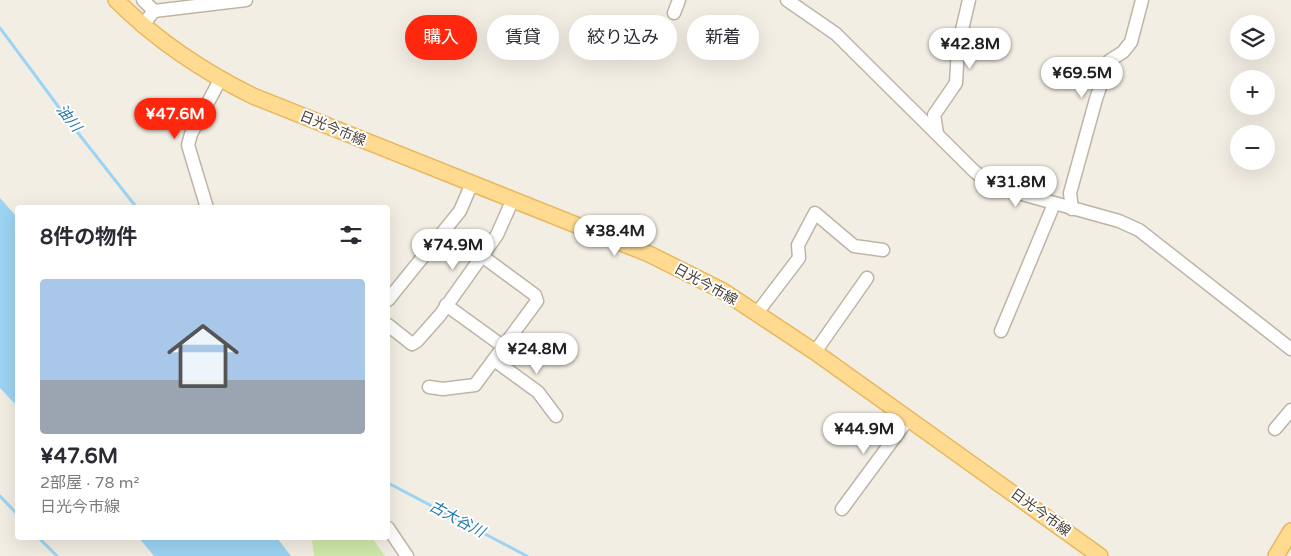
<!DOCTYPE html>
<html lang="ja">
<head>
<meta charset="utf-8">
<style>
  :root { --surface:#fff; --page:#f2f2f3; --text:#2b2b33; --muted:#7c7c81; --accent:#ff280f }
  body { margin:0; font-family:"Varela Round","Noto Sans JP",sans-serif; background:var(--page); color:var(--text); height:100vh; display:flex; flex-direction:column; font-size:19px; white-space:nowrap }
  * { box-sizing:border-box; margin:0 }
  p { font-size:16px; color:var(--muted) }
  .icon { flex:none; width:28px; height:28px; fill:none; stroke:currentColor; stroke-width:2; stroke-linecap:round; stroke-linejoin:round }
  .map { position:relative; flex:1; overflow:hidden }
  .details { position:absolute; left:15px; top:205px; width:375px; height:335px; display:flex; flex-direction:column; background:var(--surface); border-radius:5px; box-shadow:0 5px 20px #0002 }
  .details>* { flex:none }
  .guide { position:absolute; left:405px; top:15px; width:475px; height:45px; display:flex; gap:10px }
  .tools { position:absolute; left:1230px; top:15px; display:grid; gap:10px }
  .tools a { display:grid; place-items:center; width:45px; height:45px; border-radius:50%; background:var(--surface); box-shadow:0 5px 20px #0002; font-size:25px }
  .price { position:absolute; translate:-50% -42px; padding:0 11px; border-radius:18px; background:#fff; color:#222; font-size:16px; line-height:32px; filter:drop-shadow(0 1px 2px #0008) }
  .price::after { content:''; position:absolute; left:50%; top:30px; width:15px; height:11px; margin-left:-8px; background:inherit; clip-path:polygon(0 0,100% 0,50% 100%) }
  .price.active { background:var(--accent); color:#fff }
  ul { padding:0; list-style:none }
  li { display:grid; align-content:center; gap:10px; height:265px; padding:0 25px }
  li span { display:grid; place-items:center; height:155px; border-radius:5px; color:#555 }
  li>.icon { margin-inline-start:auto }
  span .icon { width:90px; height:90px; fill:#fffc; stroke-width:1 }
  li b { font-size:21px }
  h2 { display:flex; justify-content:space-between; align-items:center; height:60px; padding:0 25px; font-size:21px }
  .tag { padding:0 18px; border-radius:22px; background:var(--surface); box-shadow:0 5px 20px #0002; font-size:18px; line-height:45px }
  .tag.active { background:var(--accent); color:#fff }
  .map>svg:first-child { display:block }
  .park { fill:#d0e9ab }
  .water { fill:#9dd4f3 }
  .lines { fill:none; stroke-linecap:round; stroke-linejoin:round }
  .stream { stroke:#9dd4f3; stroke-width:3 }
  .minor-casing { stroke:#bfb5a7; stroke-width:15 }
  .major-casing { stroke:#e8b85d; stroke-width:18 }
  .minor { stroke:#fff; stroke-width:12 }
  .major { stroke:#ffda91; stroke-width:15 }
  .labels { text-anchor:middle; stroke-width:4; stroke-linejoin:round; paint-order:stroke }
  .street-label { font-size:14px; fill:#453e34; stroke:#fff }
  .water-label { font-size:15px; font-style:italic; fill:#287bad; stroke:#fff }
</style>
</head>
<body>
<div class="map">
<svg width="1291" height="556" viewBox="0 0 1291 556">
  <rect width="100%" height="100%" fill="#f3eee4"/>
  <!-- park -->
  <path class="park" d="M317 538H372L385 556H314L312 541Z"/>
  <!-- water -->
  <g class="water">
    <path d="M0 198 17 217V406L0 388Z"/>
    <path d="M139 538H277L291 556H154Z"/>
  </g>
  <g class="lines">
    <!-- stream -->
    <g class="stream">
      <path d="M0 28 78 133 137 208"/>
      <path d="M388 483 527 556"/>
      <path d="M0 496 18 515"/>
      <path d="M39 538 57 556"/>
    </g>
    <defs>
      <g id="minor">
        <path d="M143 0 154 11"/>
        <path d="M787 0 836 34 974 171 993 186 1119 221 1139 230 1291 349"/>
        <path d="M674 13 679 0"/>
        <path d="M142 26 154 11 246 0"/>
        <path d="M937 133 934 115 956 83 958 47 969 0"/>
        <path d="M207 208 188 145 191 134 220 80"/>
        <path d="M1072 209 1070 193 1096 99 1109 61 1123 52 1131 42 1142 0"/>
        <path d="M388 300 460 211 472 183"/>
        <path d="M446 305 504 347"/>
        <path d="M757 313 799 258 798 245 815 213 854 246 883 250"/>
        <path d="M388 325 412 344 417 341 440 315 497 235 513 199"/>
        <path d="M1001 331 1054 204"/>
        <path d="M815 352 867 278"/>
        <path d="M494 360 538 392 556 416"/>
        <path d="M429 387 443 389 475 385 537 301 535 295 482 256"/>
        <path d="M1275 429 1291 410"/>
        <path d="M842 509 909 418"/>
        <path d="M388 528 407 556"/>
      </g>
      <g id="major">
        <path d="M116 0C156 40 202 71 253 96L649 254 723 291 815 352 1100 556"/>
        <path d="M1276 556 1291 531"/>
      </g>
    </defs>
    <!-- minor casing -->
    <use href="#minor" class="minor-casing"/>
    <!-- major casing -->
    <use href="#major" class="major-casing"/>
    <!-- minor -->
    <use href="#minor" class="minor"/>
    <!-- major -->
    <use href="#major" class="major"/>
  </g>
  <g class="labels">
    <!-- street labels -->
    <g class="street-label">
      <text transform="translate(333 128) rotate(22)" y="5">日光今市線</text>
      <text transform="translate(706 284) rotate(29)" y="5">日光今市線</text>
      <text transform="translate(1041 512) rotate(36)" y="5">日光今市線</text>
    </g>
    <!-- water labels -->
    <g class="water-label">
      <text transform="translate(69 118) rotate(52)" y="5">油川</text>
      <text transform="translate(457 519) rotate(28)" y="5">古大谷川</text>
    </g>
  </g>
</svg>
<div class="tools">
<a><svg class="icon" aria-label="layers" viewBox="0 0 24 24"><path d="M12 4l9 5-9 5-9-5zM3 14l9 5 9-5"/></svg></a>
<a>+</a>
<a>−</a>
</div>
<b class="price" style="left:970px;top:70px">¥42.8M</b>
<b class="price" style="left:1082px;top:99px">¥69.5M</b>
<b class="price active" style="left:175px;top:140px">¥47.6M</b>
<b class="price" style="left:1016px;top:208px">¥31.8M</b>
<b class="price" style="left:615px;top:257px">¥38.4M</b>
<b class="price" style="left:453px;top:271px">¥74.9M</b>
<b class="price" style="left:537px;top:375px">¥24.8M</b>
<b class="price" style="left:864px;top:455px">¥44.9M</b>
<div class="guide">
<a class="tag active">購入</a>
<a class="tag">賃貸</a>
<a class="tag">絞り込み</a>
<a class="tag">新着</a>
</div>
<section class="details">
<h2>8件の物件<svg class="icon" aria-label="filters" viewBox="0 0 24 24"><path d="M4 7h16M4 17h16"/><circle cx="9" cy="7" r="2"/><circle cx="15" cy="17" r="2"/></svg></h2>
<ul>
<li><span style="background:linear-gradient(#a9c7e8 65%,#9aa5b1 0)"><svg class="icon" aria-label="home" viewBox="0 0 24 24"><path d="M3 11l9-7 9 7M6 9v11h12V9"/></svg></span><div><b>¥47.6M</b><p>2部屋 · 78 m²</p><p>日光今市線</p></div></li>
</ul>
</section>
</div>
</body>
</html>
